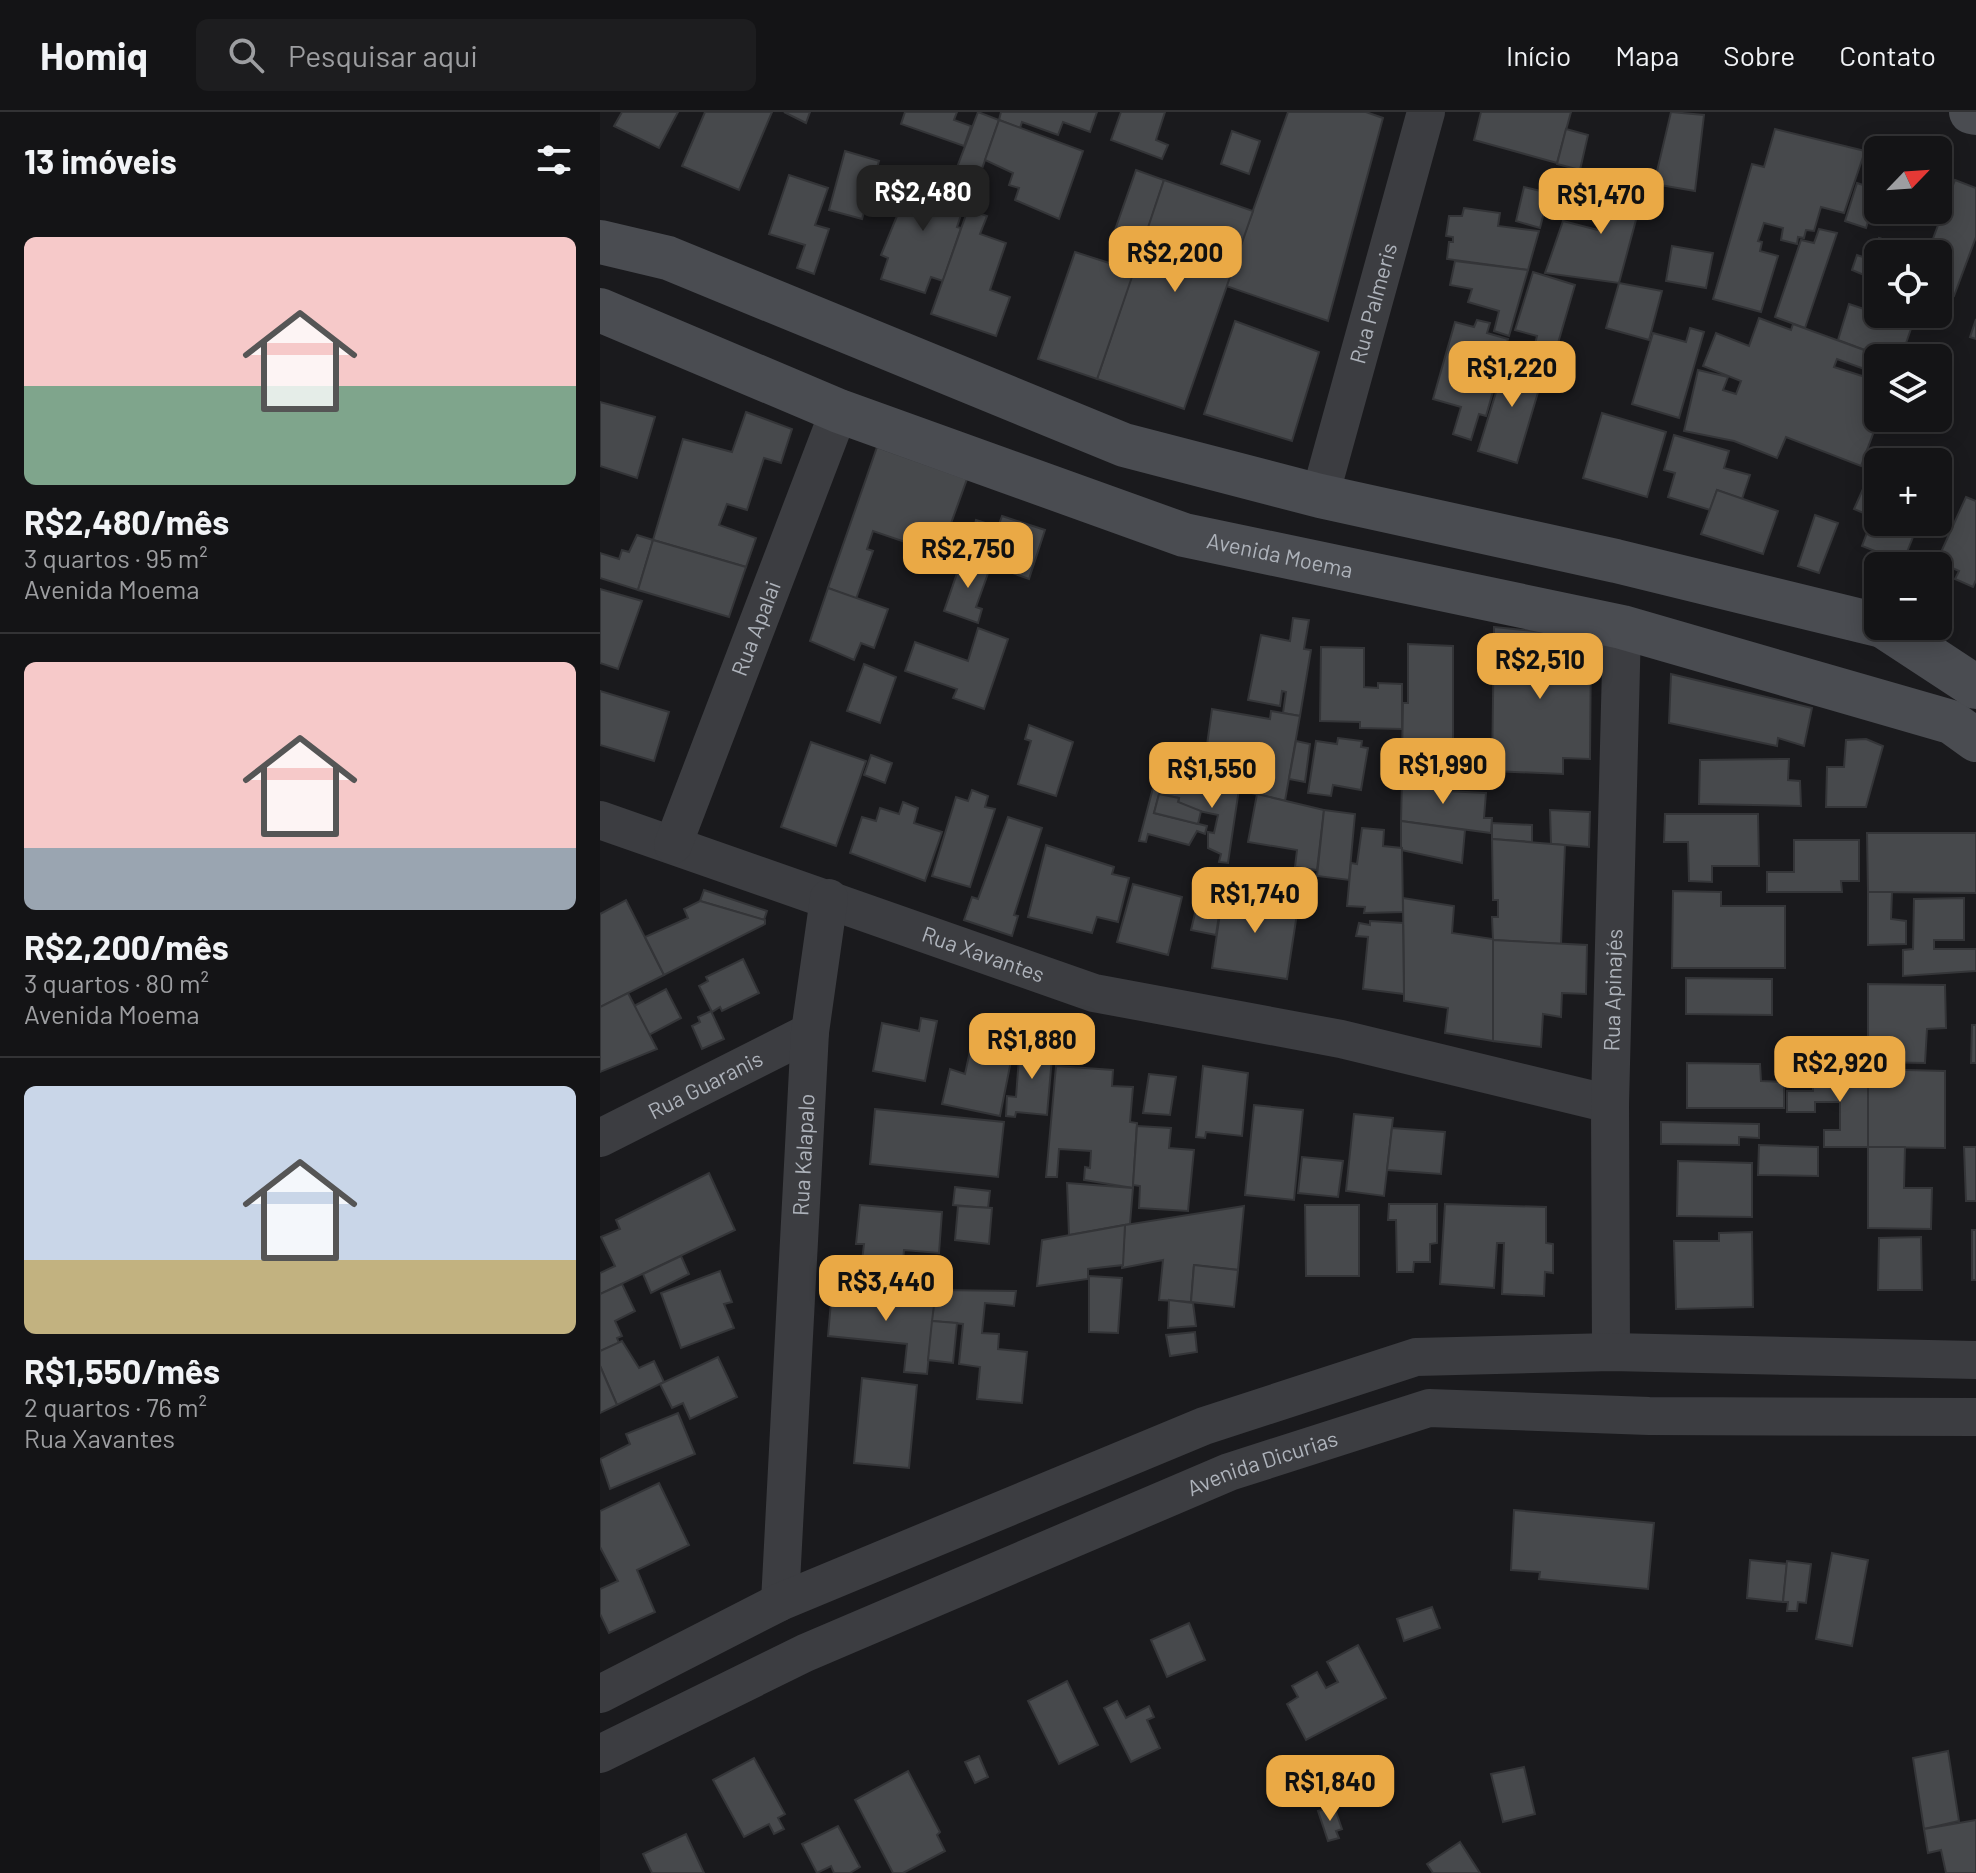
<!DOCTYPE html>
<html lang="pt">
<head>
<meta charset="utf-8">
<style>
  :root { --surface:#141416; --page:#1d1d1f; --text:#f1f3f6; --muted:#9d9ea1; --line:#333335; --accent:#eaa945 }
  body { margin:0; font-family:Barlow,sans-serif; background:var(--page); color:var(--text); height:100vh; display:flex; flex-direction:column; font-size:30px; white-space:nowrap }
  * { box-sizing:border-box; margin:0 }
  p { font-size:26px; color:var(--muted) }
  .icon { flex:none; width:44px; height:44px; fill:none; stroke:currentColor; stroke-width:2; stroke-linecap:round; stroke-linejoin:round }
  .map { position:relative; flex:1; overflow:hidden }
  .sheet { display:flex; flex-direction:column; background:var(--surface); width:600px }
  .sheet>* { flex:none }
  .needle { width:52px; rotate:65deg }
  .fabs { position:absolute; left:1264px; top:24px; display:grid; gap:16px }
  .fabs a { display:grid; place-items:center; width:88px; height:88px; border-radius:12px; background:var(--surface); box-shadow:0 4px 20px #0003,0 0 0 2px var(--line); font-size:40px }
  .price { position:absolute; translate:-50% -68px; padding:0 18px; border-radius:16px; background:var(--accent); color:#111; font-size:26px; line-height:52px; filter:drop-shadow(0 2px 4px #0008) }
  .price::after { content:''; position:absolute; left:50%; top:48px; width:24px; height:18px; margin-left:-12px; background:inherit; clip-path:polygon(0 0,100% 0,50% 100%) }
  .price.on { background:#222; color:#fff }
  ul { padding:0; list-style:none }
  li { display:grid; align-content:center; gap:16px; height:424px; padding:0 24px }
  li+li { border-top:2px solid var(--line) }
  li span { display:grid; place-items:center; height:248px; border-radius:12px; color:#555 }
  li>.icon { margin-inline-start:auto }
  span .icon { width:144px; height:144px; fill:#fffc; stroke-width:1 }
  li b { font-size:34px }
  h2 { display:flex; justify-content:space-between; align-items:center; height:96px; padding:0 24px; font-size:34px }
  header { display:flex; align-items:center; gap:48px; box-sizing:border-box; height:112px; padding:0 40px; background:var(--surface); border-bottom:2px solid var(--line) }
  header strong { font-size:38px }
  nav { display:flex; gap:44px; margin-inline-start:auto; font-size:28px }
  .search { width:560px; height:72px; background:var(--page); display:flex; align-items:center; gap:20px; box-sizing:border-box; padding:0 28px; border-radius:12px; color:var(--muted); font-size:30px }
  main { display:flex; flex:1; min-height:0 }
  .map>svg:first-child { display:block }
  .building { fill:#47494c; stroke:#343538; stroke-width:2 }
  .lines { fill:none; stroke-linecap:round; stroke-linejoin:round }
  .street { stroke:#3c3d41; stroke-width:38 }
  .secondary { stroke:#4a4c51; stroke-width:44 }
  .labels { text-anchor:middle; stroke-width:6; stroke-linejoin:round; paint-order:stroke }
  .street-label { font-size:22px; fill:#aeb3bb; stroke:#151518 }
</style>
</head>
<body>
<header>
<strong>Homiq</strong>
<div class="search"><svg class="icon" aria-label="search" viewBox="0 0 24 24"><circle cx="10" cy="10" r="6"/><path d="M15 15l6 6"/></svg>Pesquisar aqui</div>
<nav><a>Início</a><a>Mapa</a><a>Sobre</a><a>Contato</a></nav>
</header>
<main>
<section class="sheet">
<h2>13 imóveis<svg class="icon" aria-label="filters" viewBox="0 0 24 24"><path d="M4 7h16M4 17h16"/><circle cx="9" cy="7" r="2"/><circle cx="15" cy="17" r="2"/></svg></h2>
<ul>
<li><span style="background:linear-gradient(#f6c9c9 60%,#7fa58c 0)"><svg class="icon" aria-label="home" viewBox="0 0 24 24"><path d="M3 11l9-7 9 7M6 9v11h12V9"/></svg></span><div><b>R$2,480/mês</b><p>3 quartos · 95 m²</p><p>Avenida Moema</p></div></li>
<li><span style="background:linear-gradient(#f6c9c9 75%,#9aa5b1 0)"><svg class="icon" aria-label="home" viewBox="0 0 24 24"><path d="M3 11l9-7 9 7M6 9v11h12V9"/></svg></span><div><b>R$2,200/mês</b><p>3 quartos · 80 m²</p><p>Avenida Moema</p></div></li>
<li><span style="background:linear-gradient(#c9d6e8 70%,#c2b280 0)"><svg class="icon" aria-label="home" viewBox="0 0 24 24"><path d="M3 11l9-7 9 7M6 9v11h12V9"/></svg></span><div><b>R$1,550/mês</b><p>2 quartos · 76 m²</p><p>Rua Xavantes</p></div></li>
</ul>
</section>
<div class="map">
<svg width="1376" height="1761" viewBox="0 0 1376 1761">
  <rect width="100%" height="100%" fill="#1a1a1d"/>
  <!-- building -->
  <g class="building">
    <path d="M22 0H78L59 36 14 14Z"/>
    <path d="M105 0H172L139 78 82 54Z"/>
    <path d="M184 0H210L206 11Z"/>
    <path d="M305 0H357L354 8 371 14 364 34 301 12Z"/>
    <path d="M378 0 399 8 376 74 353 66Z"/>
    <path d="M401 0H497L490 20 463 10 458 23 422 10 420 16 399 8Z"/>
    <path d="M521 0H565L556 28 568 33 562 47 511 28Z"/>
    <path d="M688 0H766L783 6 728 209 626 174Z"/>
    <path d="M881 0H971L957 51 874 28Z"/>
    <path d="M1071 0 1104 3 1095 79 1054 72Z"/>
    <path d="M399 8 483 39 459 107 415 88 419 76 409 73 413 61 385 48Z"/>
    <path d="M966 17 988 23 980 58 957 52Z"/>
    <path d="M1175 17 1265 39 1244 101 1221 95 1214 119 1206 118 1204 126 1198 125 1197 132 1181 128 1183 116 1164 111 1158 129 1162 130 1160 139 1178 144 1161 200 1113 187 1152 52 1164 55Z"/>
    <path d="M632 19 660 29 649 62 621 52Z"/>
    <path d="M245 39 279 49 262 107 229 98Z"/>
    <path d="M317 55 360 70 350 96 362 100 357 115 361 116 343 169 331 165 325 181 281 167 288 146 281 143Z"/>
    <path d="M536 58 564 68 544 129 515 118Z"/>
    <path d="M1022 60 1047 67 1019 171 945 161 963 109 998 118 1013 61Z"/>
    <path d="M189 63 228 76 215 113 229 117 214 162 197 156 205 133 169 122Z"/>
    <path d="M564 68 653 99 584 297 497 267Z"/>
    <path d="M1355 68 1376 76V125L1354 184 1338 178V142L1328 140Z"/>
    <path d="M1257 71 1278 78 1266 116 1245 109Z"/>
    <path d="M924 75 949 81 940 116 916 109Z"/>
    <path d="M864 96 900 101 898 114 939 119 928 158 847 147 849 130H853V125L846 124 849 104H862Z"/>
    <path d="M368 97 387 104 380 122 406 131 390 178 410 185 396 224 331 202Z"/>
    <path d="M1219 117 1237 121 1205 216 1175 205 1201 128 1214 131Z"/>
    <path d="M1279 126 1318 139 1317 142H1278V169L1252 158 1257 143 1272 148Z"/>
    <path d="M1072 134 1113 141 1106 176 1066 169Z"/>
    <path d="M475 140 534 159 497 267 438 247Z"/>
    <path d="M855 149 928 158 909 224 894 219 899 199 868 190 872 177 850 173Z"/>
    <path d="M933 160 975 173 956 238 935 232 937 224 915 218Z"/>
    <path d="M1019 171 1062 179 1049 228 1006 216Z"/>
    <path d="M1249 192 1273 200 1275 193 1278 202 1315 205 1301 246H1286L1238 228Z"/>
    <path d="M1159 206 1191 218 1193 212 1286 246H1278V262L1237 247 1234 255 1278 269 1279 306 1261 354 1186 325 1177 346 1134 329 1084 319 1098 258 1128 265 1123 278 1136 282 1141 269 1103 254 1116 221 1149 234Z"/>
    <path d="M1376 207V227L1370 225Z"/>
    <path d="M877 208 890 211 887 221 908 227 886 304 879 302 871 328 853 322 861 295 833 287 855 210 874 215Z"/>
    <path d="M635 209 719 240 692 329 604 302Z"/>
    <path d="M1090 216 1104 220 1079 306 1032 292 1053 221 1086 230Z"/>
    <path d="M909 238 929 244 924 259 948 265 944 279 939 277 917 351 878 339Z"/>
    <path d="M0 290 55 305 37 366 0 354Z"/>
    <path d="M146 300 192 317 181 351 164 346 147 398 127 392 119 413 156 426 146 455 53 428 83 327 132 340Z"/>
    <path d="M1002 301 1066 320 1047 385 983 366Z"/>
    <path d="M1074 323 1129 339 1124 356 1150 363 1142 387 1117 378 1110 398 1068 385 1075 361 1064 358Z"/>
    <path d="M277 335 367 367 340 442 273 419 267 437 273 439 256 487 228 476Z"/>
    <path d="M1276 348 1280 350 1278 410H1319L1303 450 1262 434 1273 405 1254 397Z"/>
    <path d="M1117 378 1178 399 1163 442 1101 422Z"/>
    <path d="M1366 385 1376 389V468L1373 475 1355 467 1359 459 1337 449Z"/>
    <path d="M1215 403 1238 411 1219 461 1198 454Z"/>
    <path d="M402 404 445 418 429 467 351 439 358 419 372 423 376 408 398 415Z"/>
    <path d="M37 423 53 428 38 478 0 466V441L19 447 22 438 29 440Z"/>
    <path d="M53 428 146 455 129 505 38 478Z"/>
    <path d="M363 444 391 453 376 495 382 497 378 511 344 499Z"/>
    <path d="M228 476 288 497 274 536 261 531 254 548 210 529Z"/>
    <path d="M0 477 42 489 18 557 0 551Z"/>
    <path d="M693 506 709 508 704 537 711 538 700 604 683 601 686 580 682 579 680 594 648 588 661 523 690 529Z"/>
    <path d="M894 515 991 525 990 647 963 646V662L892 659Z"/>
    <path d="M378 516 408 527 384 597 353 586 357 577 305 559 315 530 368 549Z"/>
    <path d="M808 532 853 534V645L802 644 803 591H808Z"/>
    <path d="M721 535 764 536V575L778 576V571L802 572V617L760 616V610L720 609Z"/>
    <path d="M264 552 296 565 280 611 247 599Z"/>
    <path d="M1071 562 1212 596 1204 634 1178 626 1177 634 1069 611Z"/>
    <path d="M0 579 69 600 54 649 0 633Z"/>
    <path d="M612 597 670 607 671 599 700 604 685 689 602 669Z"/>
    <path d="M429 613 473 630 456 684 418 672 431 629 425 627Z"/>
    <path d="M738 626 762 629 761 635 768 636 761 678 733 673 731 684 708 681 716 629 737 632Z"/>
    <path d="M1266 627 1283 634 1266 695H1226L1227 655H1244L1246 628Z"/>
    <path d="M696 629 710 632 705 670 689 667Z"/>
    <path d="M211 630 266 649 236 734 181 715Z"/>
    <path d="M271 643 292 651 285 671 264 663Z"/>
    <path d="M1189 647 1188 668 1200 669 1201 694 1099 692 1100 648Z"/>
    <path d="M558 657 571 661 568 673 562 672 554 701 607 714 605 722 597 719 589 733 548 722 546 730 539 729Z"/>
    <path d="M586 665 639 677 628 751 619 750 621 742 608 736V720L614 721 618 703 594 698 578 690 579 686 564 683 566 675 583 679Z"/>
    <path d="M802 667 847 670 846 679 886 681 884 706H892L891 721 801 709Z"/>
    <path d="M372 678 388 684 385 695 395 697 370 775 332 764 356 685 368 689Z"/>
    <path d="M559 682 579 686 578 690 601 699 598 712 554 701Z"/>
    <path d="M657 682 724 698 717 758 695 755 697 738 648 730Z"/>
    <path d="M303 690 318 696 314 711 342 720 325 769 250 741 262 705 276 709 280 696 299 702Z"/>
    <path d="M724 698 755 702 749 768 717 764Z"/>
    <path d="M950 698 990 700 989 735 951 732Z"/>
    <path d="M1065 702H1158L1159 754H1112V770L1089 769 1088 730H1064Z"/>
    <path d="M408 705 442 716 414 803 418 804 412 824 364 808 372 785 378 787Z"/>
    <path d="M801 709 865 718 862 751 801 738Z"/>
    <path d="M892 711 932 713V730L892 727Z"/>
    <path d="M762 716 784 718 783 734 802 736 803 800 764 801 765 795 747 794 751 751 757 752Z"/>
    <path d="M1267 721H1376V781L1268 780Z"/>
    <path d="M892 727 965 733 961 832 893 828 892 805H898V788H893Z"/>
    <path d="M1194 728H1259V769H1241L1242 780H1167V760H1194Z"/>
    <path d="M446 733 514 755 512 762 529 766 518 810 497 805 492 821 428 805Z"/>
    <path d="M533 772 582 785 568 843 517 830Z"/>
    <path d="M624 773 641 776 640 787 682 793 684 779 695 780 692 795H698L687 867 612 856Z"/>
    <path d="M104 778 167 799 164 808 100 789Z"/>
    <path d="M1073 779 1121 780V794H1185V856H1072Z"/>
    <path d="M600 780 622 784 616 823 591 818Z"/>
    <path d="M1268 780H1292L1291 807 1306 809V832L1268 833Z"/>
    <path d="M803 786 854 794 852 821 893 827V929L845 921 848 896 804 889Z"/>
    <path d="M1364 786V828H1334V837H1376V859L1303 864V838L1313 837 1314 787Z"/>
    <path d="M26 788 64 863 0 895V802Z"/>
    <path d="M100 789 165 808V812L64 863 45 825 88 806 84 797Z"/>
    <path d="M770 809 803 811 804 882 763 877 768 825 756 824 759 811 770 813Z"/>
    <path d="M893 828 987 833 986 882 962 881 961 905 943 902 941 935 893 929Z"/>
    <path d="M143 847 159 881 122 899 120 895 112 900 99 874 108 869 106 865Z"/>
    <path d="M1086 866 1172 867V903L1086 902Z"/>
    <path d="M1268 872 1345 873 1346 916 1327 917 1325 951 1274 950V929L1268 927Z"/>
    <path d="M66 877 81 906 49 923 34 894Z"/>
    <path d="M28 881 57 937 0 960V895Z"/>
    <path d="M111 899 124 927 102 937 92 914 100 910 98 905Z"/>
    <path d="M321 906 337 909 325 969 273 959 282 911 319 919Z"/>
    <path d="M1372 913H1376V951H1371Z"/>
    <path d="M373 925 414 934 400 1004 342 992 350 957 365 962Z"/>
    <path d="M420 932 453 934 447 1003 416 1000 415 1005 406 1004 407 984 416 985Z"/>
    <path d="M1239 950H1268V1035H1224V1018H1240V990H1215V1000H1187V979H1213V966L1240 963Z"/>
    <path d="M1087 951 1160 952 1161 969 1184 970V996H1087Z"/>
    <path d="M456 954 513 958 512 974 533 975 530 1010 537 1011 533 1076 484 1068 485 1055 490 1056 491 1039 459 1037 457 1065H446Z"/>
    <path d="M603 954 648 961 642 1024 606 1020 605 1026 596 1025Z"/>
    <path d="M1268 957 1345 959V1036L1268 1035Z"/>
    <path d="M549 962 576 965 570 1003 543 1001Z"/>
    <path d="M654 993 703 998 694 1088 645 1083Z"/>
    <path d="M275 997 404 1010 398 1065 270 1052Z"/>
    <path d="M754 1002 793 1006 784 1084 746 1079Z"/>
    <path d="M1061 1010 1159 1012V1026L1139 1025V1033L1061 1032Z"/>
    <path d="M537 1014 571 1016 569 1036 594 1038 588 1099 539 1096 540 1074 533 1073Z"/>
    <path d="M792 1016 845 1020 841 1062 787 1058Z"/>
    <path d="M1159 1033 1218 1035V1064L1158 1063Z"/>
    <path d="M1268 1035H1305L1304 1076H1332L1331 1117 1268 1116Z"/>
    <path d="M1364 1035H1376V1089H1366Z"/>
    <path d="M702 1045 743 1049 738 1085 698 1081Z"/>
    <path d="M1078 1049 1152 1051V1105L1077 1104Z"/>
    <path d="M109 1061 135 1118 0 1182V1161L15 1154 1 1125 20 1117 16 1108Z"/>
    <path d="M467 1071 533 1076 530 1112 469 1123Z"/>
    <path d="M355 1075 390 1079 388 1096 353 1093Z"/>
    <path d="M789 1092H837V1131L830 1132V1150H814L813 1160H797L796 1108H788Z"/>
    <path d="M845 1092 946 1095V1131L953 1132V1161L945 1160 944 1184 902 1182 904 1131H897L894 1176 840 1172Z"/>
    <path d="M260 1093 342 1100 339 1141 304 1138 302 1160 261 1157 264 1132H256Z"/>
    <path d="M705 1093H759V1164H706Z"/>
    <path d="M358 1094 392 1096 389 1132 355 1128Z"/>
    <path d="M644 1094 638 1158 594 1153 591 1190 559 1188 563 1148 522 1156 525 1113Z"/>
    <path d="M525 1113 523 1153 488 1157V1167L437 1174 442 1128Z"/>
    <rect x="1372" y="1118" width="4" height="50"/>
    <path d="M1152 1120 1153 1195 1076 1197 1074 1129H1119V1121Z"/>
    <path d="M1321 1125 1322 1178H1278L1279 1126Z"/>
    <path d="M81 1144 89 1162 51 1181 43 1162Z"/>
    <path d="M594 1153 638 1158 634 1195 591 1190Z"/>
    <path d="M120 1159 132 1190 124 1192 134 1216 81 1236 61 1181Z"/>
    <path d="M489 1164 522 1166 518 1221 489 1220Z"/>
    <path d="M22 1172 35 1199 15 1209 22 1224 17 1226 19 1231 0 1239V1182Z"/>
    <path d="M232 1178 335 1187 327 1262 304 1260 307 1232 228 1224Z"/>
    <path d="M336 1178 416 1179 414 1194 385 1191 382 1221 399 1222 398 1237 427 1240 422 1291 377 1287 380 1255 359 1252 363 1212 332 1209Z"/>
    <path d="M569 1188 593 1191 596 1214 568 1216Z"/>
    <path d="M332 1209 357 1211 353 1251 328 1248Z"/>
    <path d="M595 1220 597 1240 570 1244 566 1223Z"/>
    <path d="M22 1229 39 1256 54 1249 64 1270 17 1293 0 1254V1239Z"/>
    <path d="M118 1245 137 1285 90 1307 83 1291 72 1296 60 1272Z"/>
    <path d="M0 1254 17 1293 0 1301Z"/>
    <path d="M262 1266 317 1273 309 1356 254 1351Z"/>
    <path d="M78 1301 95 1342 10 1377 0 1347 30 1332 26 1322Z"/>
    <path d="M59 1371 89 1433 37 1458 55 1500 9 1521 0 1502V1477L18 1469 0 1435V1399Z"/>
    <path d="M914 1398 1054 1411 1048 1477 939 1467 940 1460 911 1458Z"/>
    <path d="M1232 1441 1268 1448 1252 1534 1216 1527Z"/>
    <path d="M1150 1448 1187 1452 1183 1490 1147 1486Z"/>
    <path d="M1187 1449 1211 1452 1206 1491 1198 1490 1197 1499H1187L1188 1490H1183Z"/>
    <path d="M832 1495 840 1516 804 1529 797 1507Z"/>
    <path d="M589 1511 605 1548 567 1565 551 1528Z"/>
    <path d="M758 1533 786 1586 706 1628 687 1592 698 1585 692 1574 717 1560 726 1576 738 1570 727 1550Z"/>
    <path d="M467 1569 498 1633 459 1652 428 1589Z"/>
    <path d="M517 1589 526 1606 549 1594 554 1605 547 1608 560 1636 531 1650 504 1596Z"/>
    <path d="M1348 1639 1359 1709 1324 1717 1313 1646Z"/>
    <path d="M379 1644 388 1665 375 1671 365 1650Z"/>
    <path d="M154 1646 185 1702 178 1706 184 1717 174 1722 169 1712 144 1725 113 1668Z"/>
    <path d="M924 1655 935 1702 903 1710 891 1662Z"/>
    <path d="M308 1659 340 1720 337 1723 345 1739 303 1761H293L255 1688Z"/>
    <path d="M734 1694 742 1717 736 1719 739 1726 728 1729 718 1699Z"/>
    <path d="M1376 1708V1761H1346L1341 1738 1328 1741 1324 1717Z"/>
    <path d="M238 1714 260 1755 250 1761H234L231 1754 217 1761 202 1732Z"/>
    <path d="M86 1722 104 1761H52L43 1742Z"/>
    <path d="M860 1730 880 1761H833L827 1752Z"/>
  </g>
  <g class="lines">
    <!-- street -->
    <g class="street">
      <path id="s1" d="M720 384 826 0"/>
      <path id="s2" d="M0 708 494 881 741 927 1010 992"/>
      <path id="s3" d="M73 733 239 299"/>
      <path id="s4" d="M0 1026 210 920"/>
      <path id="s5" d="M1011 1240 1010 992 1022 515"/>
      <path id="s6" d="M180 1490 210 920 229 786"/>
      <path d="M0 1582 180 1490 604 1314 816 1245 1011 1240 1376 1248"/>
      <path id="s7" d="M0 1642 205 1541 629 1360 829 1296 1049 1304 1376 1305"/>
    </g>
    <!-- secondary -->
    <g class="secondary">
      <path d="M1371 0 1376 1"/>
      <path d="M0 130 68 146 524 333 720 384 1016 449 1278 513"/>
      <path id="s8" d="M0 198 239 299 584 423 1022 515 1351 610 1376 628"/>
      <path d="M1283 514 1376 575"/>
    </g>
  </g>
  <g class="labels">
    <!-- street labels -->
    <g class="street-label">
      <text dy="8" stroke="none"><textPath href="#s1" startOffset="200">Rua Palmeris</textPath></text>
      <text dy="8" stroke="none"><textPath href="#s8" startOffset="724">Avenida Moema</textPath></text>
      <text dy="8" stroke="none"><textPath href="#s3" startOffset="232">Rua Apalai</textPath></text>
      <text dy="8" stroke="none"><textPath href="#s2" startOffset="406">Rua Xavantes</textPath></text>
      <text dy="8" stroke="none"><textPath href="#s5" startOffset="362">Rua Apinajés</textPath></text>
      <text dy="8" stroke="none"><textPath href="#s4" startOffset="118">Rua Guaranis</textPath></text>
      <text dy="8" stroke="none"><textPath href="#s6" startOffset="448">Rua Kalapalo</textPath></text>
      <text dy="8" stroke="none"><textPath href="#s7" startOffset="724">Avenida Dicurias</textPath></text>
    </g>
  </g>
</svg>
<div class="fabs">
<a><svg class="needle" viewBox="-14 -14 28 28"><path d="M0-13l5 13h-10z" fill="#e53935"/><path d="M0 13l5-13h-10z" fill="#9d9ea1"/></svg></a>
<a><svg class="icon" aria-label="locate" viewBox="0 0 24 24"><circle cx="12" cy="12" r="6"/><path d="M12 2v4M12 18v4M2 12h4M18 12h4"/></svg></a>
<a><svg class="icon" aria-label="layers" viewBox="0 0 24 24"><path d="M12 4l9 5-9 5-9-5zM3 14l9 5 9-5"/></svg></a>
<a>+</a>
<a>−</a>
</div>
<b class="price on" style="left:323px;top:121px">R$2,480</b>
<b class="price" style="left:1001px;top:124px">R$1,470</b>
<b class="price" style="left:575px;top:182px">R$2,200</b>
<b class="price" style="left:912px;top:297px">R$1,220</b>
<b class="price" style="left:368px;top:478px">R$2,750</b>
<b class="price" style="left:940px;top:589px">R$2,510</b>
<b class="price" style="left:843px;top:694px">R$1,990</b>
<b class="price" style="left:612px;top:698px">R$1,550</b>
<b class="price" style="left:655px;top:823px">R$1,740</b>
<b class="price" style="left:432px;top:969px">R$1,880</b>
<b class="price" style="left:1240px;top:992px">R$2,920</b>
<b class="price" style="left:286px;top:1211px">R$3,440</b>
<b class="price" style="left:730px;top:1711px">R$1,840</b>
</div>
</main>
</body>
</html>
